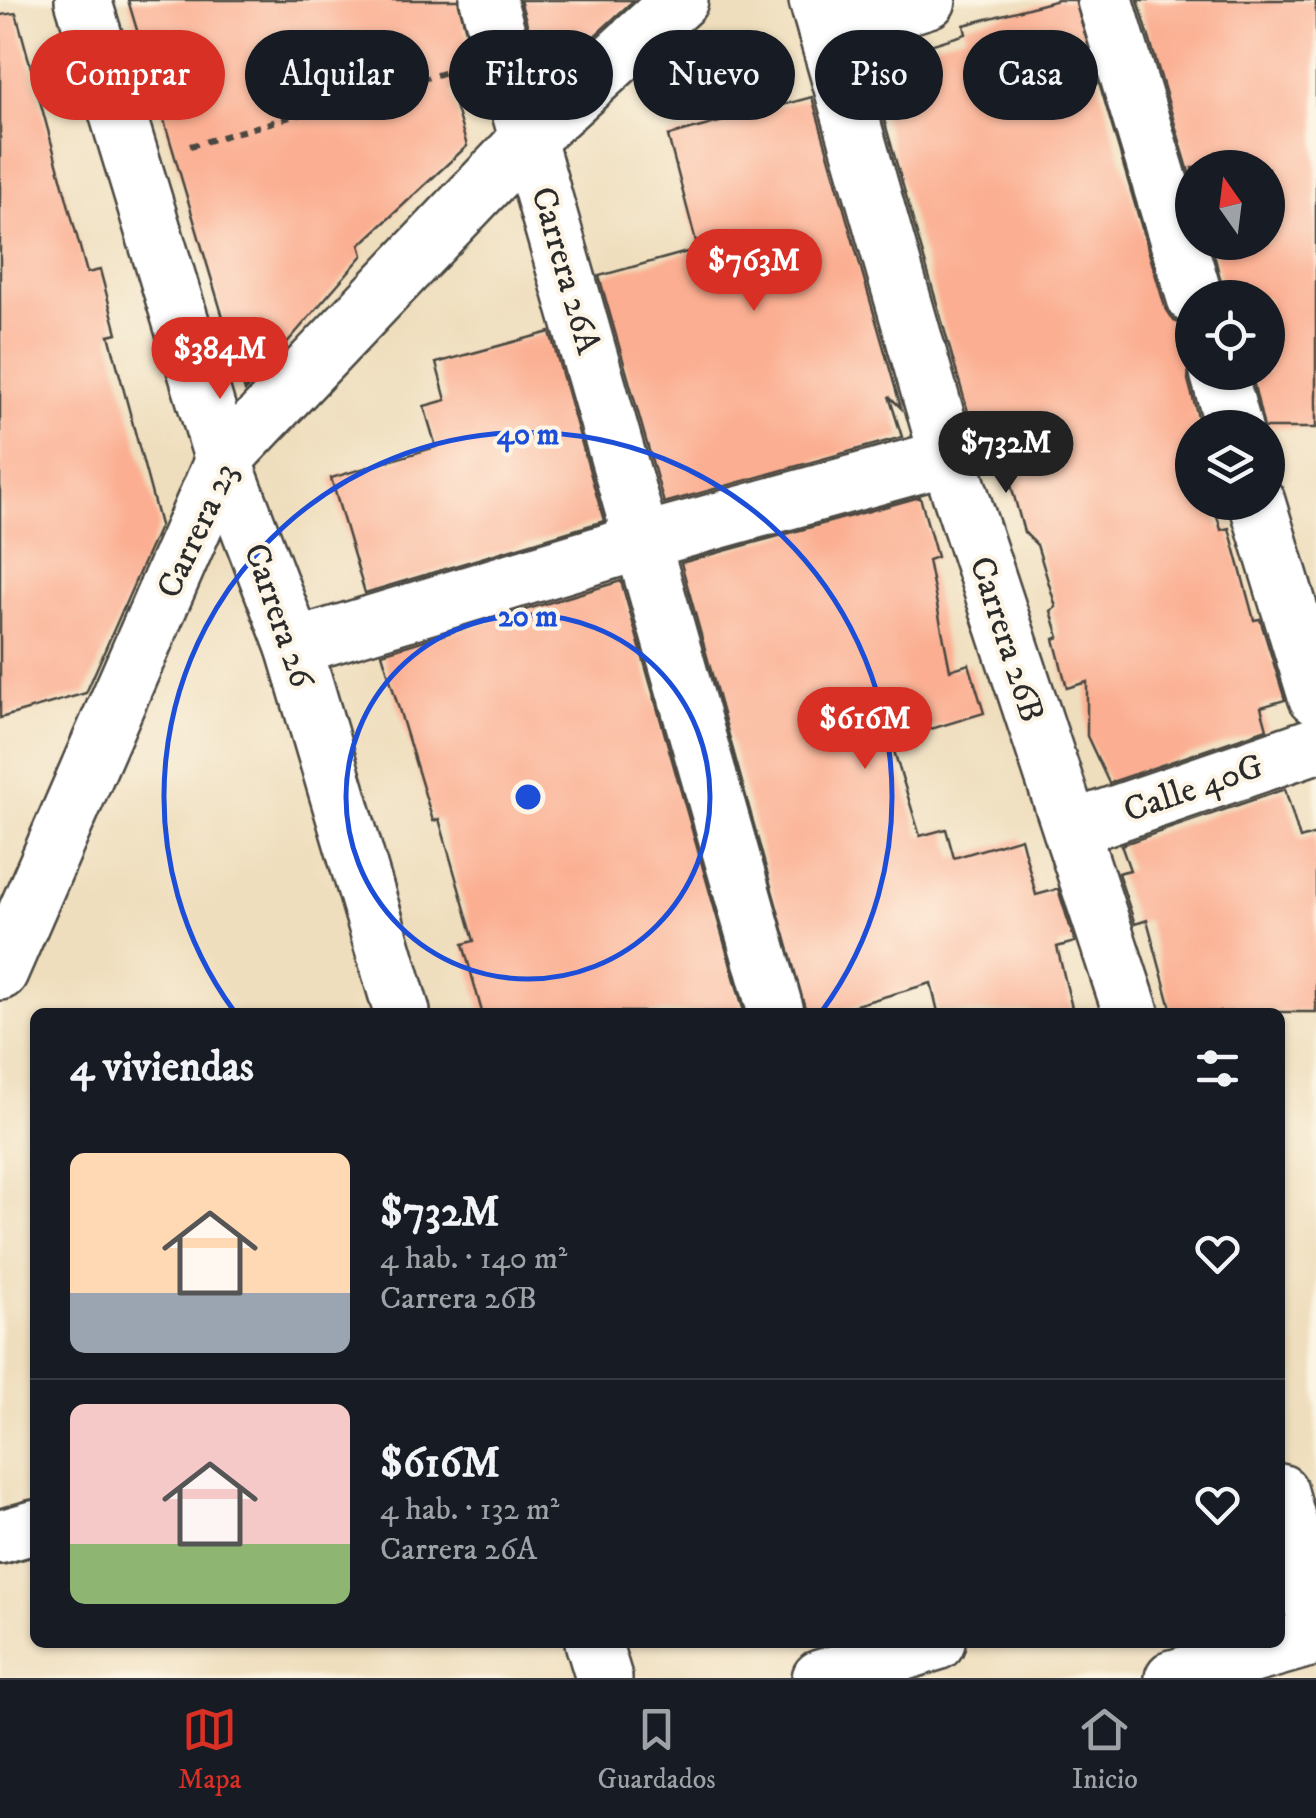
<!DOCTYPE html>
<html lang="es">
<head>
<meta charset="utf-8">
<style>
  :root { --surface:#171b24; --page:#20242c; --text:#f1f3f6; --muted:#9ea1a6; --line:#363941; --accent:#d93025 }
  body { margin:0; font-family:"IM FELL DW Pica",serif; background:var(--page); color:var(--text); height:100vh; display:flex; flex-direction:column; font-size:38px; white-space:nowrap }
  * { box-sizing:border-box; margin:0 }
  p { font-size:32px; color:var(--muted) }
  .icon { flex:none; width:55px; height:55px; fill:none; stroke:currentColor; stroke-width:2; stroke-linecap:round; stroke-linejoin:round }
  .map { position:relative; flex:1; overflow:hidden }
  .sheet { position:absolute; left:30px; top:1008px; width:1255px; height:640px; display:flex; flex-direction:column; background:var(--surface); border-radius:15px; box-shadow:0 2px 8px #0004 }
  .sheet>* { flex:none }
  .guide { position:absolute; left:30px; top:30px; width:1258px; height:90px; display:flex; gap:20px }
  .needle { width:65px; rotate:346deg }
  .fabs { position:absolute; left:1175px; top:150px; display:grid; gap:20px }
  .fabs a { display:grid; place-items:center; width:110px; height:110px; border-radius:50%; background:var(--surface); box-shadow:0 2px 8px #0004; font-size:50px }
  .price { position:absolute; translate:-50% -85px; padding:0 22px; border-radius:35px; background:var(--accent); color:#fff; font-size:32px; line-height:65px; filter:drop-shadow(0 2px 5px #0008) }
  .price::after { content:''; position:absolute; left:50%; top:60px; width:30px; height:22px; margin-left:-15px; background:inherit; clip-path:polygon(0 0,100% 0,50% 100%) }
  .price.active { background:#222; color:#fff }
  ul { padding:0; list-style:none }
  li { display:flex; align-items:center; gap:30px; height:250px; padding:0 40px }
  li+li { border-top:2px solid var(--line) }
  li span { display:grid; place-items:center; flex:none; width:280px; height:200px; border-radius:15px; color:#555 }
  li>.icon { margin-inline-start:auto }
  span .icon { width:120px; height:120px; fill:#fffc; stroke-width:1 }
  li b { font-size:42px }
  h2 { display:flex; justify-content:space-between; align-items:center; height:120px; padding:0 40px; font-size:42px }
  .tag { padding:0 35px; border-radius:45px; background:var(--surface); box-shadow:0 2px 8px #0004; font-size:35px; line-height:90px }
  .tag.active { background:var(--accent); color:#fff }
  .tab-bar { display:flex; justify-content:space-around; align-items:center; height:140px; border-top:2px solid var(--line); background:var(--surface); font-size:28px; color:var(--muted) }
  .tab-bar a { display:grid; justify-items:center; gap:5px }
  .tab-bar .active { color:var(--accent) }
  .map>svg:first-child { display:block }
  .building { fill:#fbae91 }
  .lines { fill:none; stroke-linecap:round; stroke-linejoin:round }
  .pedestrian-casing { stroke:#484641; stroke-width:58 }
  .minor-casing { stroke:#484641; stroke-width:60 }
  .path { stroke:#484641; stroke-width:6; stroke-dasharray:8 8; stroke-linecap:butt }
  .pedestrian { stroke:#fff; stroke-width:52 }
  .minor { stroke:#fff; stroke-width:55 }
  .ring { fill:none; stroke:#1d4ed8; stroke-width:5 }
  .labels { text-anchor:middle; stroke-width:8; stroke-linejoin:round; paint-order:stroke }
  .street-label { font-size:35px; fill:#2b2b2b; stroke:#fcf5e5 }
  .centre { fill:#1d4ed8; stroke:#fcf5e5; stroke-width:5 }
  .ring-label { font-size:30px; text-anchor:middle; font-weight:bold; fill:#1d4ed8; stroke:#fcf5e5; stroke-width:8; stroke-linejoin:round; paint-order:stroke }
</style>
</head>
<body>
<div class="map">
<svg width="1316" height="1678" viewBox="0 0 1316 1678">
  <rect width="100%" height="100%" fill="#fcf5e5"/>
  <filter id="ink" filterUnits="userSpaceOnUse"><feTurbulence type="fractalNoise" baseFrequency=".01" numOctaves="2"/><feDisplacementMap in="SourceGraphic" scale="20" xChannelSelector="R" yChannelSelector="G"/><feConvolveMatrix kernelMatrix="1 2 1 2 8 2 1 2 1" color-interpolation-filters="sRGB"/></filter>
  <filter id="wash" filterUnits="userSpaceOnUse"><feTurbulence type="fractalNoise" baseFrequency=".0048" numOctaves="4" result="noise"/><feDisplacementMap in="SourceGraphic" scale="40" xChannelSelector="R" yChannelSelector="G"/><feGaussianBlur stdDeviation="2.25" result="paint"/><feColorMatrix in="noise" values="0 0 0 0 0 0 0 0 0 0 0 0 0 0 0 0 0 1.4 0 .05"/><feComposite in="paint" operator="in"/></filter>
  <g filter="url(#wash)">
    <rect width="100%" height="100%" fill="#efdebd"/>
    <g id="blocks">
      <!-- building -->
      <g class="building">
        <path d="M128 0H458L480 85 451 92 467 146 360 245 363 255 245 391Z"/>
        <path d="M520 0H634L567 61 540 68Z"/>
        <path d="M1058 0H1075L1165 307 1174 321 1192 328 1188 380 1201 428H1192V502H1213L1221 530 1229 528 1254 620 1260 619 1285 700 1261 707 1267 729 1109 783 1087 736V682L1067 688 1054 639 1059 637 1051 611 1056 607 1037 545 1024 532 1000 445 979 450 868 64 966 34 964 25Z"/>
        <path d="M1138 0H1316V428H1264L1251 372H1268V298H1225L1211 242H1268V168H1192V182Z"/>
        <path d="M16 13 87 273 100 270 117 333 109 335 160 525 86 693 0 718V15Z"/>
        <path d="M812 97 901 408 889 396 902 437 664 503 599 276 698 249 668 136Z"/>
        <path d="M550 332 604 521 365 593 331 478 436 447 424 406 446 400 436 363Z"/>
        <path d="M920 497 937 557 928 560 950 670 969 664 984 713 891 741 920 836 946 829 954 858 1021 838 1036 895 1058 889 1075 942 1057 947 1073 1012H938L931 983 832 1012H806L681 563Z"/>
        <path d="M621 581 744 1012H482L463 944 474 941 439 819 433 821 382 653Z"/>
        <path d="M1285 789 1300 839 1316 834V1012H1172L1147 920 1135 924 1118 873 1130 870 1121 845Z"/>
      </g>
    </g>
  </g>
  <g filter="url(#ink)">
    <use href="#blocks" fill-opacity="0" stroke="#484641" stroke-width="2.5"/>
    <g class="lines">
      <defs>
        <path id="pedestrian" d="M0 1537 35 1527"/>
        <g id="minor">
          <path d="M83 0 223 460 294 647 402 1012"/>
          <path d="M488 0 776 1012"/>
          <path d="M817 0 948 457 1131 1012"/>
          <path d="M1105 0 1195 298"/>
          <path d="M826 32 928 0"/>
          <path d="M1218 372 1234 428"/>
          <path d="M1257 502 1316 696"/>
          <path d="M294 647 644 541 948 457"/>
          <path d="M1071 829 1316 745"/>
          <path d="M0 972 223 460 529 138 680 0"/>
          <path d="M1280 1492 1316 1621"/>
          <path d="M593 1642 604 1678"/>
          <path d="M820 1678 937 1642"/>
          <path d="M1173 1678 1316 1637"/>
        </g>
      </defs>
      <!-- pedestrian casing -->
      <use href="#pedestrian" class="pedestrian-casing"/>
      <!-- minor casing -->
      <use href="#minor" class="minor-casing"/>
      <!-- path -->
      <path class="path" d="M190 146 447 72"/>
      <!-- pedestrian -->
      <use href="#pedestrian" class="pedestrian"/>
      <!-- minor -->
      <use href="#minor" class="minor"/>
    </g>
  </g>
  <!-- distance rings -->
  <g class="ring">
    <circle cx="528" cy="797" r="182"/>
    <path d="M234 1011A364 364 0 1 1 822 1011"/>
  </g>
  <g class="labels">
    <!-- street labels -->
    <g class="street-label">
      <text transform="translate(567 270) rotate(74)" y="12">Carrera 26A</text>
      <text transform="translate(196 530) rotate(-65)" y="12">Carrera 23</text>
      <text transform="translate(280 615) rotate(71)" y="12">Carrera 26</text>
      <text transform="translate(1008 639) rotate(72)" y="12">Carrera 26B</text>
      <text transform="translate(1193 787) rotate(-19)" y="12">Calle 40G</text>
    </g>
  </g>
  <circle cx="528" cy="797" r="15" class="centre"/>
  <g class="ring-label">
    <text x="528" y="444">40 m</text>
    <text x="528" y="626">20 m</text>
  </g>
</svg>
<div class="fabs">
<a><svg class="needle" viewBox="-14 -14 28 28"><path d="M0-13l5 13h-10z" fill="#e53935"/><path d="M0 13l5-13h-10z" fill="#9ea1a6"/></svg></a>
<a><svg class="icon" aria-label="locate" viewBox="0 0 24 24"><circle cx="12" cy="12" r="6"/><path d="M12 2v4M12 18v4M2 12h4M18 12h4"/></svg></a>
<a><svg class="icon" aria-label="layers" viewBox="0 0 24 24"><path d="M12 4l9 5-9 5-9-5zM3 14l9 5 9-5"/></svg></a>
</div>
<b class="price" style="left:754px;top:314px">$763M</b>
<b class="price" style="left:220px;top:402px">$384M</b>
<b class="price active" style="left:1006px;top:496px">$732M</b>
<b class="price" style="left:865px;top:772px">$616M</b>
<div class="guide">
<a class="tag active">Comprar</a>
<a class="tag">Alquilar</a>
<a class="tag">Filtros</a>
<a class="tag">Nuevo</a>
<a class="tag">Piso</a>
<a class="tag">Casa</a>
</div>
<section class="sheet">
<h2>4 viviendas<svg class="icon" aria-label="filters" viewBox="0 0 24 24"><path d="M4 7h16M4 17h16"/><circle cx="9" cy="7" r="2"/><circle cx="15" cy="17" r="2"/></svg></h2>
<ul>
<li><span style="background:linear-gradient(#ffd9b3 70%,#9aa5b1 0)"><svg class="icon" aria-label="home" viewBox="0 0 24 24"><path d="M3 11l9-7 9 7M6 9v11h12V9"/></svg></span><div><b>$732M</b><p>4 hab. · 140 m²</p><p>Carrera 26B</p></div><svg class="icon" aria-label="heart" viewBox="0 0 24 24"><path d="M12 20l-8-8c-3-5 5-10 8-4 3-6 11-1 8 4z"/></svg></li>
<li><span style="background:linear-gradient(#f6c9c9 70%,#8fb573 0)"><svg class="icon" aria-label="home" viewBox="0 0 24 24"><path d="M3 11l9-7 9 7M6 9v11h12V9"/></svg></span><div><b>$616M</b><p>4 hab. · 132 m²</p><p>Carrera 26A</p></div><svg class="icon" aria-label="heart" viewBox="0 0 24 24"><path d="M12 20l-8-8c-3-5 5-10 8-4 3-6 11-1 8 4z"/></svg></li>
</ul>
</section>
</div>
<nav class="tab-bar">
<a class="active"><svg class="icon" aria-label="map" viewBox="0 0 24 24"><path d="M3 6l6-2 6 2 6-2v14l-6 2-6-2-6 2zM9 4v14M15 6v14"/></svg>Mapa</a>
<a><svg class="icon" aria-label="saved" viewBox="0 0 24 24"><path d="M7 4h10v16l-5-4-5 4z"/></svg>Guardados</a>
<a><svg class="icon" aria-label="home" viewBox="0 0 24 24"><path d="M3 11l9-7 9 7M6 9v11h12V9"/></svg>Inicio</a>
</nav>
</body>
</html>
